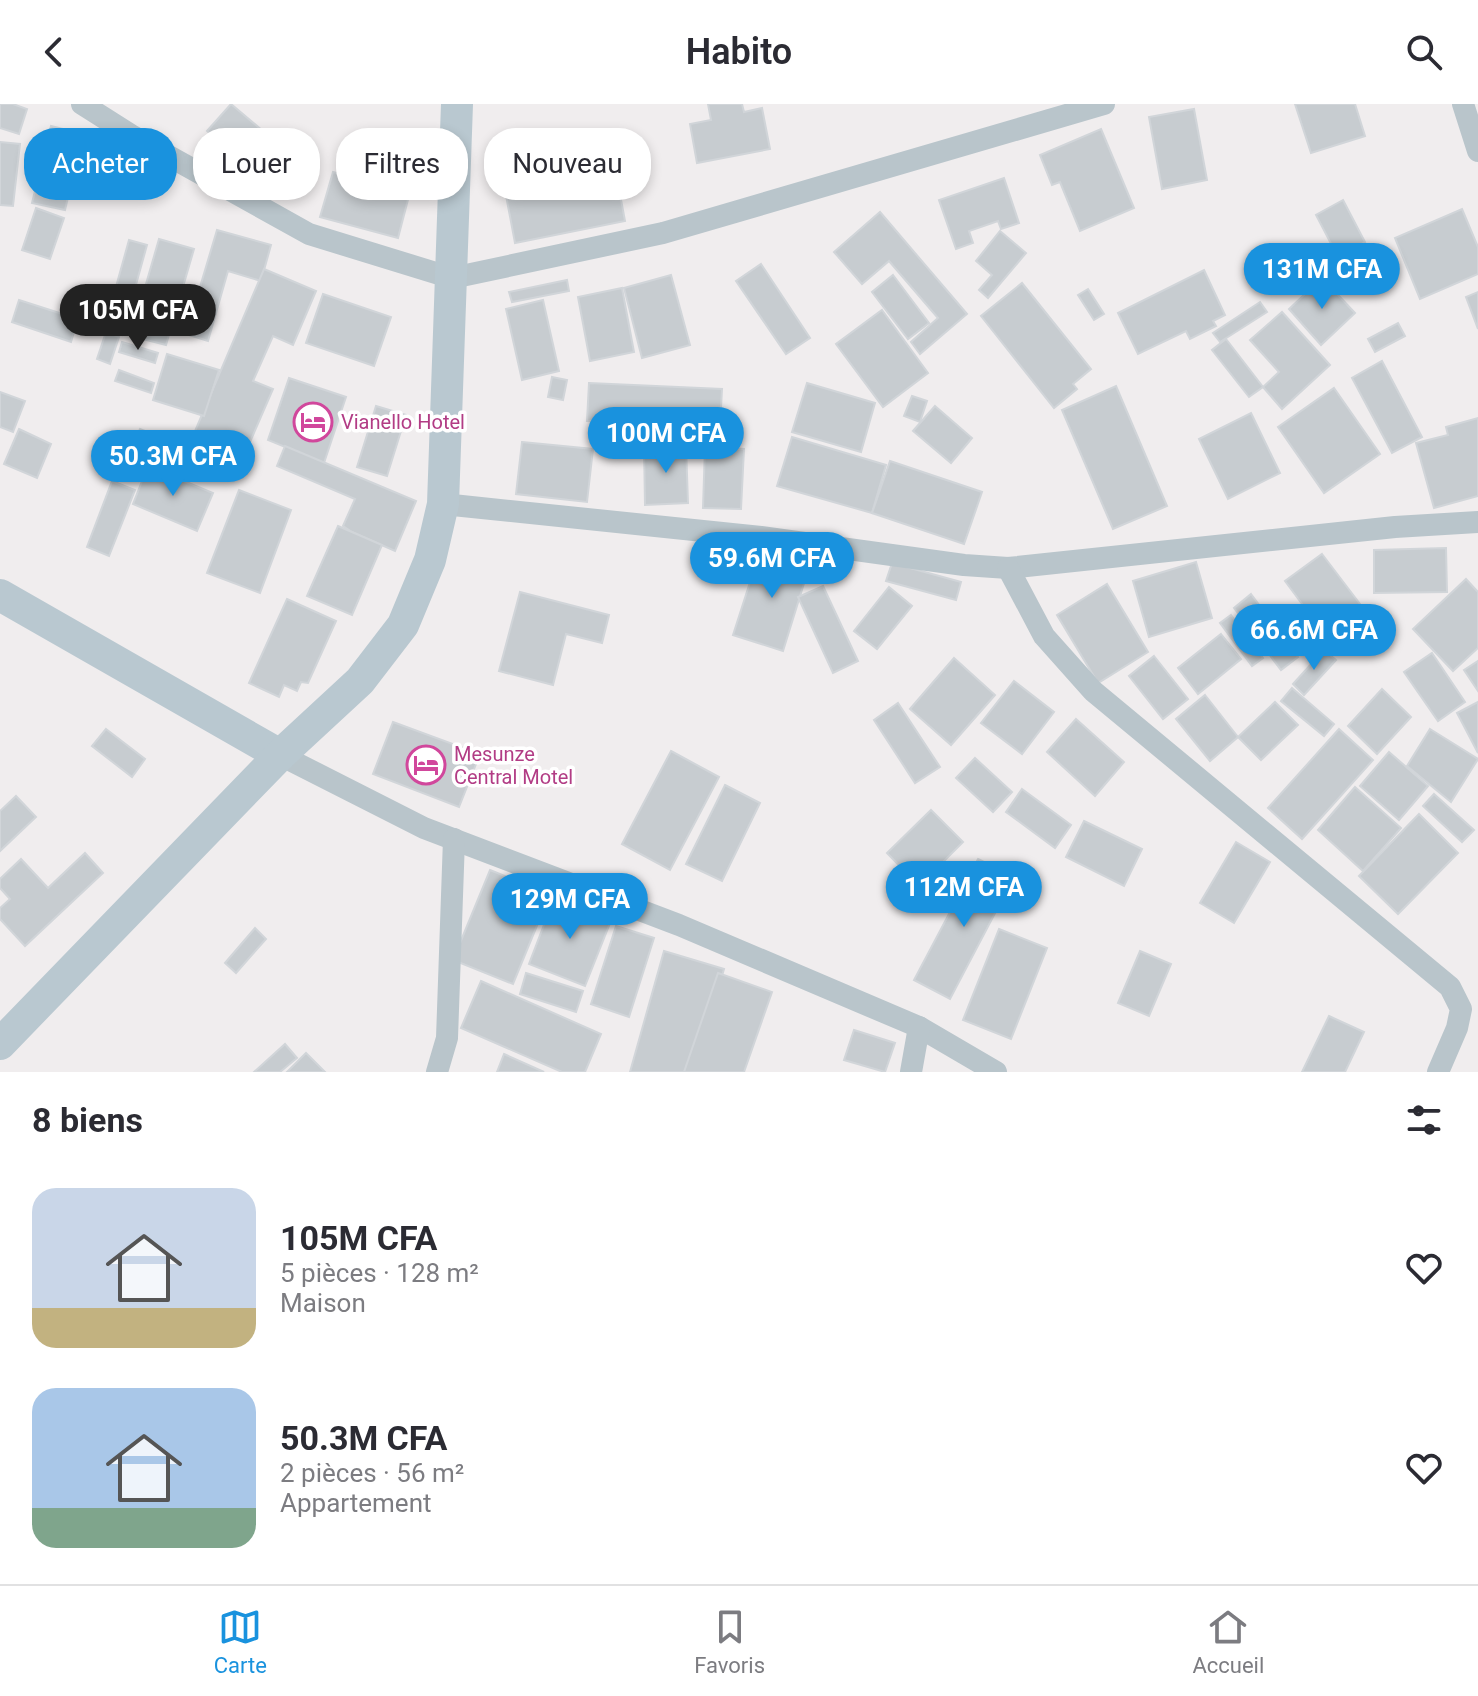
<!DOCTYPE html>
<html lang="fr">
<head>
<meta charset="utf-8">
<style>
  :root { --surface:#fff; --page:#f7f7f7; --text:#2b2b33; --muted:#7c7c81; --line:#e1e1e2; --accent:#1992de }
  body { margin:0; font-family:Roboto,sans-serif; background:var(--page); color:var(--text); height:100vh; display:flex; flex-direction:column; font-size:30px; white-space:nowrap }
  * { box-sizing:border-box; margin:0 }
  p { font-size:26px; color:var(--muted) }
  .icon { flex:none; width:44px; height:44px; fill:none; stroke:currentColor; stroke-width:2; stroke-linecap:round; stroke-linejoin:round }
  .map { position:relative; height:968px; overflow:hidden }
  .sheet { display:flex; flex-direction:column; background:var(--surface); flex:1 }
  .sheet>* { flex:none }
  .guide { position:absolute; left:24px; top:24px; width:800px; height:72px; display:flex; gap:16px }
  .price { position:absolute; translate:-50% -68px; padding:0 18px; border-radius:28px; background:var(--accent); color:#fff; font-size:26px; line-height:52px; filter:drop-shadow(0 2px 4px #0008) }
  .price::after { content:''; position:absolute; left:50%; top:48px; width:24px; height:18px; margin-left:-12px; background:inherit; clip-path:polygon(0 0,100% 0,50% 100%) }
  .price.active { background:#222; color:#fff }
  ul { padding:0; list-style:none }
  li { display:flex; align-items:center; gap:24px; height:200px; padding:0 32px }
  li span { display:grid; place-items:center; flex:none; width:224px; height:160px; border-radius:24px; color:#555 }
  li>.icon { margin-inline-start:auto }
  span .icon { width:96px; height:96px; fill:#fffc; stroke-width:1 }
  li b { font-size:34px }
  h2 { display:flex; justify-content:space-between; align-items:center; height:96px; padding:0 32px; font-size:34px }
  .tag { padding:0 28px; border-radius:32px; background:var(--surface); box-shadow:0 4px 12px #0003; font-size:28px; line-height:72px }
  .tag.active { background:var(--accent); color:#fff }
  header { display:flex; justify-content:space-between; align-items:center; height:104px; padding:0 32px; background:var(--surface); font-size:36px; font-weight:600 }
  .tabs { display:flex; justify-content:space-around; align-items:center; height:112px; border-top:2px solid var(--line); background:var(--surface); font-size:22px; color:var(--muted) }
  .tabs a { display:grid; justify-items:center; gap:4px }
  .tabs .active { color:var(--accent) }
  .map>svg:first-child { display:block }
  .building { fill:#c7ccd0; stroke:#d1d5d9; stroke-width:2 }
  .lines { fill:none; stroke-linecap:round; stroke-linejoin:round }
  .street { stroke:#b9c5cb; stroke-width:22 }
  .secondary { stroke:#b9c8d0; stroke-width:32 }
  .labels { text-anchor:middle; stroke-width:7; stroke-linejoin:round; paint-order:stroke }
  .hotel-label { font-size:20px; fill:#b23c85; stroke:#fff; text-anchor:start }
</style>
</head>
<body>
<header><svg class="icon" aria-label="back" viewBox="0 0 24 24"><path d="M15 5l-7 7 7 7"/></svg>Habito<svg class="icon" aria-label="search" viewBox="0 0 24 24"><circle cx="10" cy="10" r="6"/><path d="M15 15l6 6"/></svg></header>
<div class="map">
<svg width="1478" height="968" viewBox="0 0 1478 968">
  <rect width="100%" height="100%" fill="#f0edee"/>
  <!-- building -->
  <g class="building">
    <path d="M0 0H13L27 5 19 30 0 24Z"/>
    <path d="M231 0 276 38 251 66 207 27Z"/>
    <path d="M708 0H742L744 8 762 4 770 45 697 59 690 20 711 16Z"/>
    <path d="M1295 0H1355L1365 32 1311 49Z"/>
    <path d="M1194 5 1207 76 1162 85 1149 13Z"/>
    <path d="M51 22 83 30 65 106 32 99Z"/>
    <path d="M1101 25 1134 104 1080 127 1060 78 1052 81 1040 51Z"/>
    <path d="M0 38 20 40 13 102 0 101Z"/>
    <path d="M540 40 549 88 617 74 625 117 515 139 498 49Z"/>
    <path d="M608 51 611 65 551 80 548 65Z"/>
    <path d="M333 68 410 88 398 134 320 113Z"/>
    <path d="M1004 74 1019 119 1001 125 998 117 969 127 973 139 956 145 939 96Z"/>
    <path d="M1343 96 1365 138 1338 153 1316 111Z"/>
    <path d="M36 104 64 114 50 155 22 146Z"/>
    <path d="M1462 105 1478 143V170L1420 195 1395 134Z"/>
    <path d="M880 108 967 210 920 250 911 238 938 214 889 157 862 180 834 148Z"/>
    <path d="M217 126 271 141 261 177 228 167 208 237 186 230Z"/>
    <path d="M1000 127 1026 149 988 194 979 186 992 171 976 157Z"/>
    <path d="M159 135 194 145 166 241 131 232Z"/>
    <path d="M129 136 147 141 122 231 104 226Z"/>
    <path d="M1327 144 1333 159 1291 176 1285 161Z"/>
    <path d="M761 160 810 234 786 250 736 177Z"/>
    <path d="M264 165 316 187 293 241 273 232 253 277 273 285 234 375 184 353Z"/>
    <path d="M1204 166 1225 211 1213 217 1216 222 1190 235 1186 227 1138 250 1118 209Z"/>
    <path d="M671 171 690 241 642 254 624 184Z"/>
    <path d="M893 171 929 219 908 235 872 188Z"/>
    <path d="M1322 174 1355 209 1321 241 1289 205Z"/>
    <path d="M567 176 569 187 512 198 509 188Z"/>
    <path d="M1022 179 1091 265 1073 280 1077 285 1054 304 981 212Z"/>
    <path d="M622 184 634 248 590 257 578 193Z"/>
    <path d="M1088 185 1104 210 1094 216 1078 191Z"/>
    <path d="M1478 188V225L1466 193Z"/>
    <path d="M323 190 391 213 374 262 306 239Z"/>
    <path d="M19 196 78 215 71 238 12 218Z"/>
    <path d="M543 196 559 267 522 276 506 205Z"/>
    <path d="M1260 198 1267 208 1220 238 1213 229Z"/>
    <path d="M882 206 928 269 883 303 836 240Z"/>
    <path d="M1282 208 1330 261 1282 305 1263 283 1279 268 1250 236Z"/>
    <path d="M1398 219 1405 232 1375 248 1368 235Z"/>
    <path d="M106 228 119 233 110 260 97 255Z"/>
    <path d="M1226 235 1263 283 1249 293 1212 246Z"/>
    <path d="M122 238 158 249 155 259 119 248Z"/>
    <path d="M167 250 219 266 204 312 153 296Z"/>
    <path d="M1382 257 1422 333 1392 349 1352 274Z"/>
    <path d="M119 266 154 279 151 289 115 277Z"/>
    <path d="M552 273 567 276 563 296 548 293Z"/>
    <path d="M289 274 346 293 324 359 268 336Z"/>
    <path d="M589 279 722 285 720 323 587 317Z"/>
    <path d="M807 279 875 299 861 348 792 328Z"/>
    <path d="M1116 282 1167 402 1113 425 1062 306Z"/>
    <path d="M1334 284 1380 350 1324 389 1278 323Z"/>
    <path d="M0 288 25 297 13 328 0 323Z"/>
    <path d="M912 292 927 297 920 318 904 312Z"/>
    <path d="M376 302 406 311 387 372 357 363Z"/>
    <path d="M935 302 972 334 951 359 913 327Z"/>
    <path d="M1251 309 1280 369 1228 395 1199 335Z"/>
    <path d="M1478 314V392L1434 404 1416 339 1448 331 1446 323Z"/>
    <path d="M19 325 51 340 37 374 4 360Z"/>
    <path d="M140 325 157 332 138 377 121 370Z"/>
    <path d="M792 333 886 361 872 409 777 382Z"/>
    <path d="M522 338 593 345 587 398 516 390Z"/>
    <path d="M285 342 416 397 395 447 352 428 343 422 355 395 277 362Z"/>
    <path d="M644 342H686L688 399 645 401Z"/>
    <path d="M705 343 744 345 741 405 703 404Z"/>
    <path d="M890 357 982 388 964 440 872 409Z"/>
    <path d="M148 362 213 389 197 427 133 400Z"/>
    <path d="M112 377 135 386 109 452 87 443Z"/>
    <path d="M239 386 291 406 260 489 207 469Z"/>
    <path d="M338 422 382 441 352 511 307 492Z"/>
    <path d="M761 444 810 460 783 547 733 531Z"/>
    <path d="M1446 444 1447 488 1374 489V446Z"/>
    <path d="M1322 450 1360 500 1323 528 1285 477Z"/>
    <path d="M1196 458 1212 514 1149 533 1133 477Z"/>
    <path d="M892 459 961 478 956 496 886 477Z"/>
    <path d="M1466 475 1478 488V544L1453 567 1413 525Z"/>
    <path d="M1107 480 1148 548 1098 579 1057 511Z"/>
    <path d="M823 482 858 557 833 569 798 493Z"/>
    <path d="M889 483 912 502 877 545 854 527Z"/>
    <path d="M520 488 609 511 602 539 566 530 553 581 499 567Z"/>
    <path d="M1251 490 1298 553 1281 566 1234 504Z"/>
    <path d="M287 495 336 517 308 579 301 578 297 587 284 581 279 593 249 579Z"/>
    <path d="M1231 511 1263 554 1252 562 1220 519Z"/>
    <path d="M1221 530 1241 555 1198 590 1178 564Z"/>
    <path d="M1324 546 1336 556 1304 591 1293 580Z"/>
    <path d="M1432 549 1465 598 1438 617 1404 568Z"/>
    <path d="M1154 552 1188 595 1163 615 1129 572Z"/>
    <path d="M954 554 995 591 951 641 910 605Z"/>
    <path d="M1478 557V587L1464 566Z"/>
    <path d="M1014 577 1054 608 1022 650 981 619Z"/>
    <path d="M1292 584 1334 620 1324 632 1281 597Z"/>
    <path d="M1382 585 1411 613 1377 650 1348 622Z"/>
    <path d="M1205 591 1238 633 1210 657 1176 615Z"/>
    <path d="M1275 598 1298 621 1261 656 1238 633Z"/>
    <path d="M1478 598V649L1457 609Z"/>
    <path d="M898 599 940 663 915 679 874 616Z"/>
    <path d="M1076 615 1124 658 1095 692 1047 648Z"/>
    <path d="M393 618 480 650 459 703 373 670Z"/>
    <path d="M106 625 145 655 132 673 92 642Z"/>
    <path d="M1339 625 1373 656 1302 735 1268 704Z"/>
    <path d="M1430 625 1478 655 1451 698 1407 662Z"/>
    <path d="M671 647 719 673 670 766 622 740Z"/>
    <path d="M1389 648 1428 682 1399 716 1360 682Z"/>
    <path d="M975 654 1012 688 993 708 956 674Z"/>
    <path d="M725 681 760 699 722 777 686 760Z"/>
    <path d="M1355 683 1401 724 1363 767 1318 726Z"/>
    <path d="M1022 685 1071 721 1055 744 1006 708Z"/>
    <path d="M1434 690 1474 726 1462 738 1423 702Z"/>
    <path d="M16 692 36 713 0 747V707Z"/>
    <path d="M931 706 963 738 919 782 887 749Z"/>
    <path d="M1419 710 1458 749 1398 810 1359 772Z"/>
    <path d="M1084 717 1142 745 1124 782 1066 753Z"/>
    <path d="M1236 738 1270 758 1234 819 1200 799Z"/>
    <path d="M85 749 103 769 25 842 0 815V804L10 795 0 784V775L21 755 48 784Z"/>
    <path d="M978 755 1014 773 950 895 914 876Z"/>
    <path d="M490 766 550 790 513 880 453 856Z"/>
    <path d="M555 792 612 814 585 882 529 860Z"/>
    <path d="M616 822 654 834 629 913 591 900Z"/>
    <path d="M255 824 266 835 236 869 225 859Z"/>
    <path d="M999 825 1047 844 1011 935 963 916Z"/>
    <path d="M664 847 724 865 694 968H630Z"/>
    <path d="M1140 847 1171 860 1149 912 1118 899Z"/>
    <path d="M526 869 583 887 576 908 520 890Z"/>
    <path d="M718 869 772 888 744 968H684Z"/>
    <path d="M481 877 601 930 585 968H562L461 924Z"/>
    <path d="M1329 912 1364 928 1345 968H1302Z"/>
    <path d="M854 926 895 939 885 968 844 956Z"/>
    <path d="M285 940 297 954 280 968H254Z"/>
    <path d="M306 949 325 968H287Z"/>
    <path d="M504 950 544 968H497Z"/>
  </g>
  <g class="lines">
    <!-- street -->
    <g class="street">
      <path d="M82 0 131 31 309 130 452 174 663 129 1104 0"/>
      <path d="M1463 0 1478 47"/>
      <path d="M443 400 761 433 964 461 1008 464 1395 423 1478 418"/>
      <path d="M1008 464 1044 532 1093 587 1450 883 1461 905 1457 924 1438 968"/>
      <path d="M280 651 424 724 679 821 919 923 996 968"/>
      <path d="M437 968 447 934 454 735"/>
      <path d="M911 968 919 923"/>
    </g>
    <!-- secondary -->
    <g class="secondary">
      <path d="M0 491 280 651"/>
      <path d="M0 940 280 651 360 577 403 521 430 456 443 400 457 0"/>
    </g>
  </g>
  <!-- icons -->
  <defs>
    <symbol id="hotel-ring" viewBox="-11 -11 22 22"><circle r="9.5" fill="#fff" stroke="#d1479c" stroke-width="1.5"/><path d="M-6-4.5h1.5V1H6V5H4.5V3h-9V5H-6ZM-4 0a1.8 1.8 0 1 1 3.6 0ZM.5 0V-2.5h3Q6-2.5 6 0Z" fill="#d1479c"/></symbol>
  </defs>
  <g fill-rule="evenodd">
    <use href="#hotel-ring" x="291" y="296" width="44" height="44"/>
    <use href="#hotel-ring" x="404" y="639" width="44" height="44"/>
  </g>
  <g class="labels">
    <!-- hotel labels -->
    <g class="hotel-label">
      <text x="341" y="325">Vianello Hotel</text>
      <text x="454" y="657">Mesunze<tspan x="454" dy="23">Central Motel</tspan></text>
    </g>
  </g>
</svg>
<b class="price" style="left:1322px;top:207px">131M CFA</b>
<b class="price active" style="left:138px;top:248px">105M CFA</b>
<b class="price" style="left:666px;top:371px">100M CFA</b>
<b class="price" style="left:173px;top:394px">50.3M CFA</b>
<b class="price" style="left:772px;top:496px">59.6M CFA</b>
<b class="price" style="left:1314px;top:568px">66.6M CFA</b>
<b class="price" style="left:964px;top:825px">112M CFA</b>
<b class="price" style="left:570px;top:837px">129M CFA</b>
<div class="guide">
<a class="tag active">Acheter</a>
<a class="tag">Louer</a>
<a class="tag">Filtres</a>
<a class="tag">Nouveau</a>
</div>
</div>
<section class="sheet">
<h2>8 biens<svg class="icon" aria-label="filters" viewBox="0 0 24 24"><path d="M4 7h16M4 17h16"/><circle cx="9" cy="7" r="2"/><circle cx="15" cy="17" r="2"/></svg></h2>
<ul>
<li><span style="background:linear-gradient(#c9d6e8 75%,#c2b280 0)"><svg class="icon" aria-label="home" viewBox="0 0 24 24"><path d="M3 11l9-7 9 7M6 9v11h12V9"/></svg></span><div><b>105M CFA</b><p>5 pièces · 128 m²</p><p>Maison</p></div><svg class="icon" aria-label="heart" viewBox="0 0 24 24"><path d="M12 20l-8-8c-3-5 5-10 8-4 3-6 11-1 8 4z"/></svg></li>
<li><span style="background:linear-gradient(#a9c7e8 75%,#7fa58c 0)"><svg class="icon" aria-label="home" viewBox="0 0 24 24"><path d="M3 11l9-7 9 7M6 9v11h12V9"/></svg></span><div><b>50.3M CFA</b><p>2 pièces · 56 m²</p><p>Appartement</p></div><svg class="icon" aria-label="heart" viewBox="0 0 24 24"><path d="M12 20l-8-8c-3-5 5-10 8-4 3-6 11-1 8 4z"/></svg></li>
</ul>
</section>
<nav class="tabs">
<a class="active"><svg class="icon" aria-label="map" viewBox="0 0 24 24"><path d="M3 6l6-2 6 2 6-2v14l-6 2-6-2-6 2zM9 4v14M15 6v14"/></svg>Carte</a>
<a><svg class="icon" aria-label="saved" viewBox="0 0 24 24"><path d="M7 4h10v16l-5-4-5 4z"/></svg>Favoris</a>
<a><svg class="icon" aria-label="home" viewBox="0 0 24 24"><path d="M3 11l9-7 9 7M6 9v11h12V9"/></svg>Accueil</a>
</nav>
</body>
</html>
